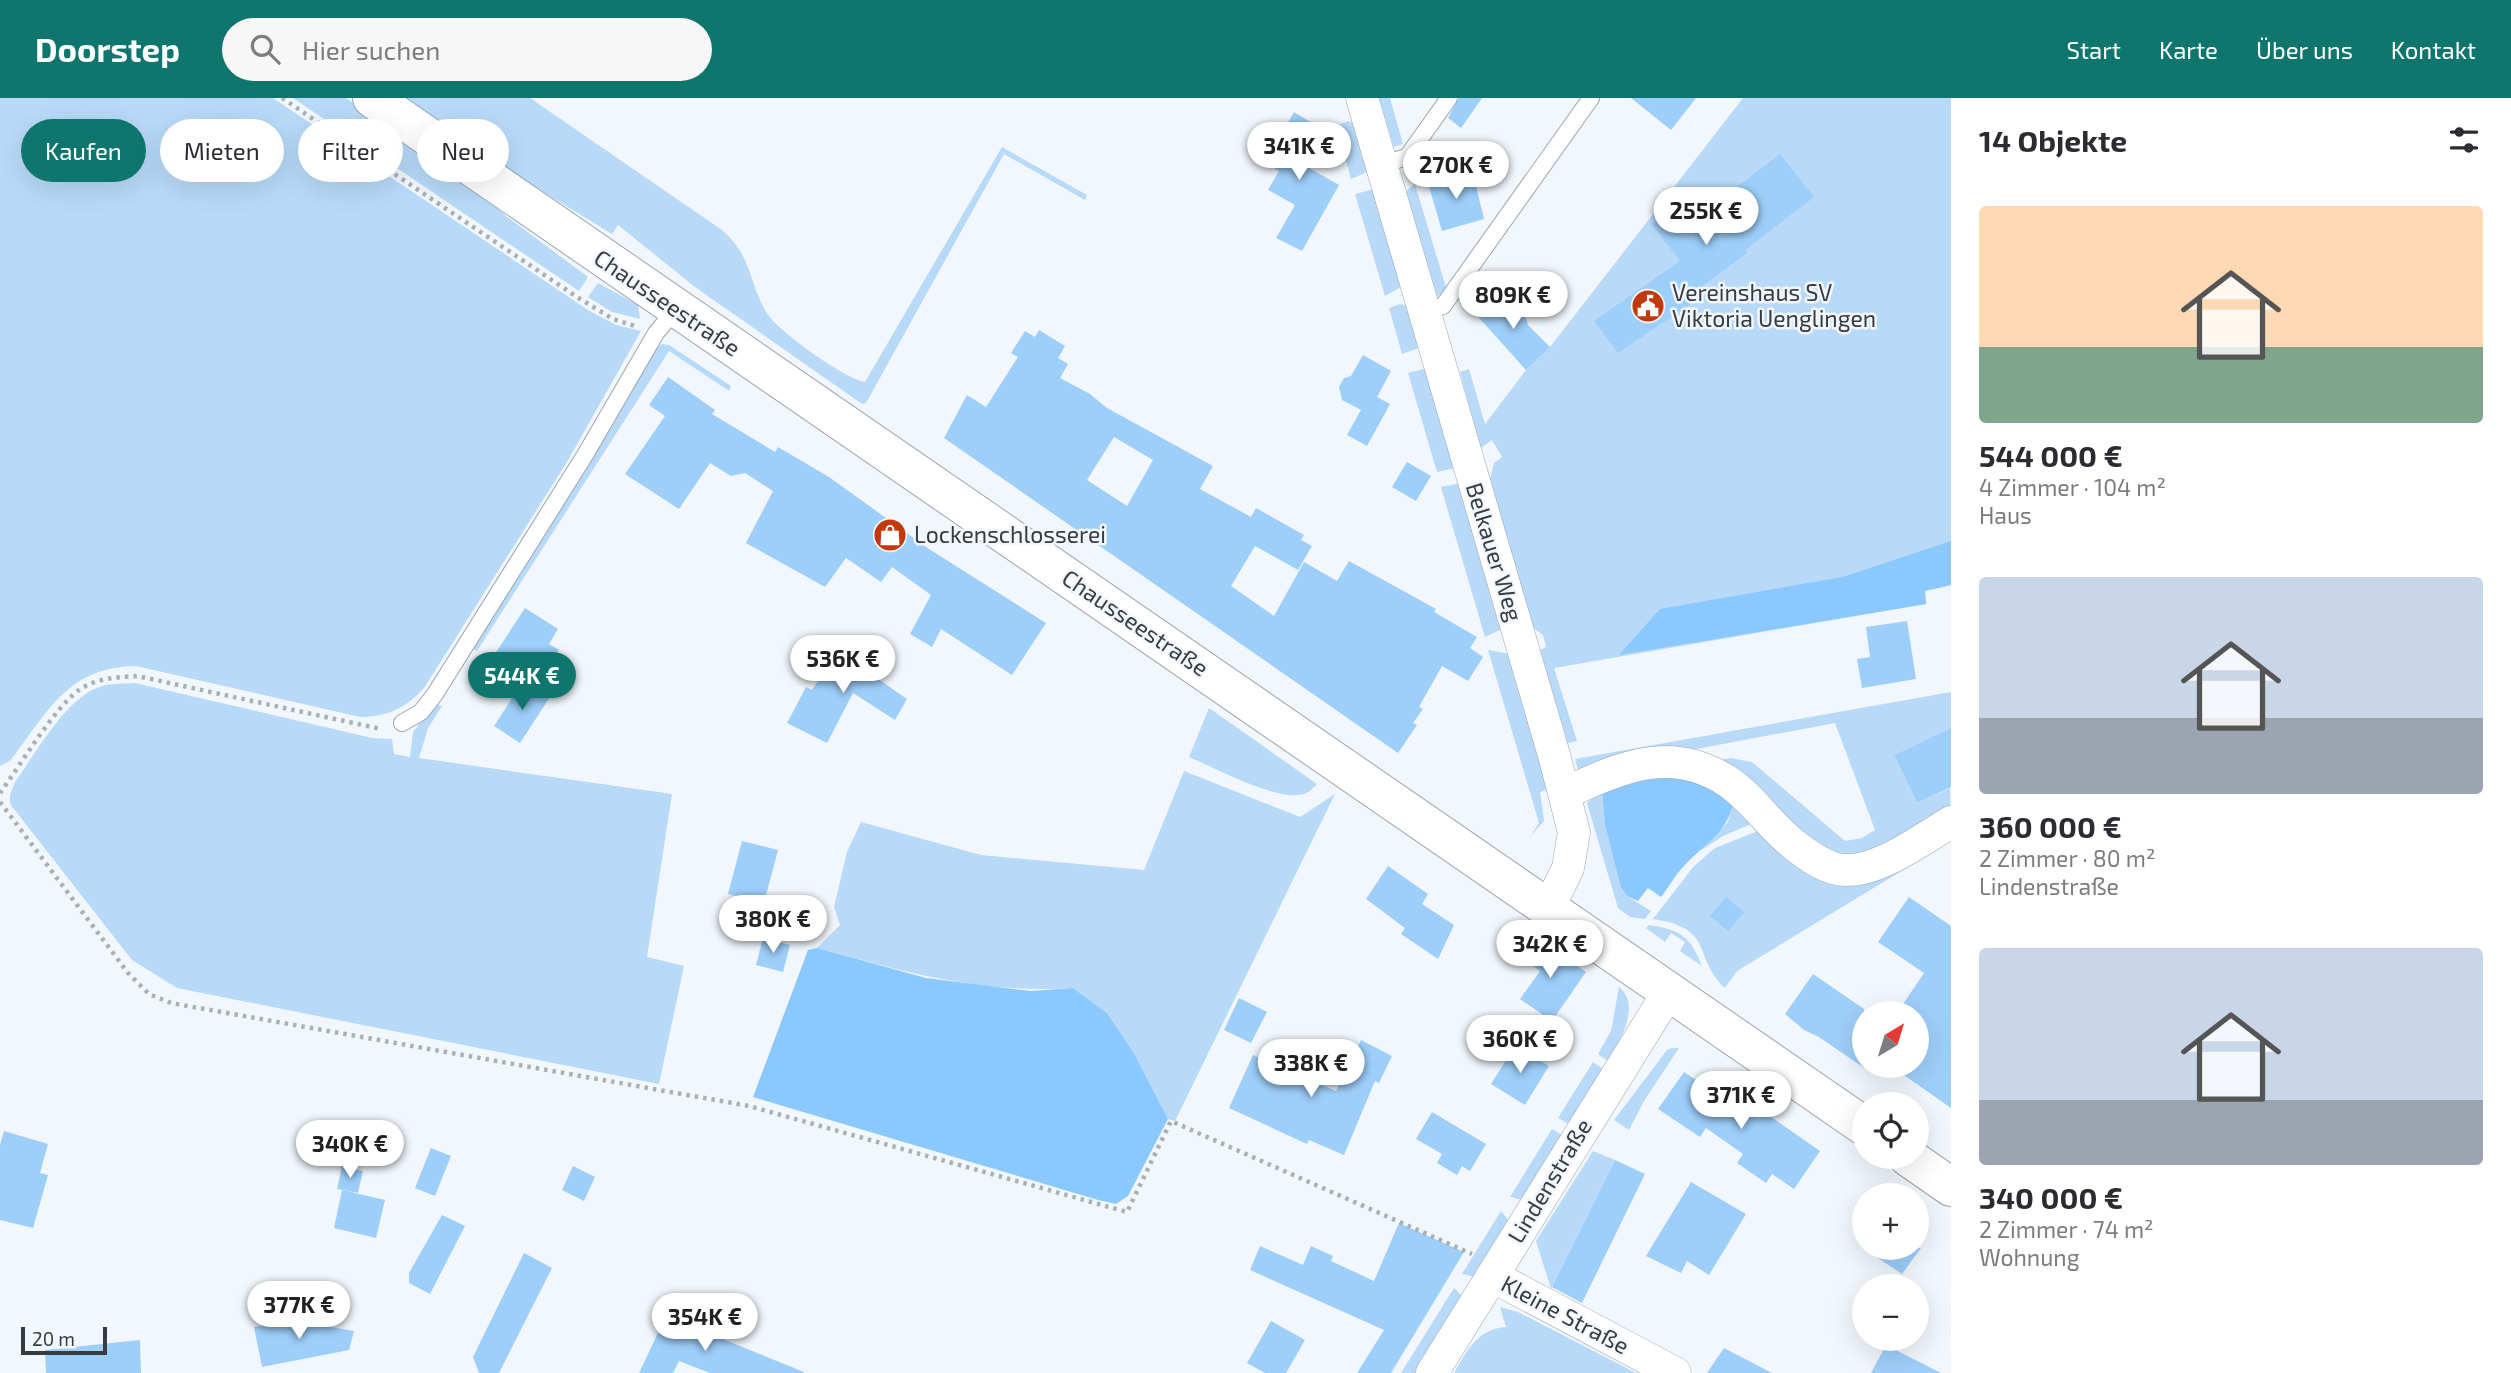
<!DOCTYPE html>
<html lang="de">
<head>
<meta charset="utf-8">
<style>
  :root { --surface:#fff; --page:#f7f7f7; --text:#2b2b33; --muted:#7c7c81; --accent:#0f766e }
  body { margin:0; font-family:"Exo 2",sans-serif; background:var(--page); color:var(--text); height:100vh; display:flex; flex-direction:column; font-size:26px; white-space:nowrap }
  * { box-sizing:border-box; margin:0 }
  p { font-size:23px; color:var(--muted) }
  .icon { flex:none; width:38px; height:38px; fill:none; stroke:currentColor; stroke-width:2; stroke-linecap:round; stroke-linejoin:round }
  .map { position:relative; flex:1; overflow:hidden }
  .drawer { display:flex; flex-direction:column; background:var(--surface); width:560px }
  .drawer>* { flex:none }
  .guide { position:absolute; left:21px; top:21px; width:665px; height:63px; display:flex; gap:14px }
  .needle { width:46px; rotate:38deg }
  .controls { position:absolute; left:1852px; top:903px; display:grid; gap:14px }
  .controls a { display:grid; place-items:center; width:77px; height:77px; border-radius:50%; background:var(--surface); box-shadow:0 7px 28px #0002; font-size:35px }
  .scale { position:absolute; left:21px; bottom:18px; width:86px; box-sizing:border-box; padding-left:7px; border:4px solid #363c41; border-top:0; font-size:19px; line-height:24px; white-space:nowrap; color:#363c41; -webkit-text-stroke:5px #f1f7fc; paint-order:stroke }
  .price { position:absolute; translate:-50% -60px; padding:0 16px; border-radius:24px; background:#fff; color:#222; font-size:23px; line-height:46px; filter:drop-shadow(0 2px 4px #0008) }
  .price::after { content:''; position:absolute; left:50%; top:42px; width:21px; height:16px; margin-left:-10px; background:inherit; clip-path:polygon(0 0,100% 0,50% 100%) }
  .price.on { background:var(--accent); color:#fff }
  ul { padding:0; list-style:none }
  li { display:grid; align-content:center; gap:14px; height:371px; padding:0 28px }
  li span { display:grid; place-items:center; height:217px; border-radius:7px; color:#555 }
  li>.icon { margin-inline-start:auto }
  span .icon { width:126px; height:126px; fill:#fffc; stroke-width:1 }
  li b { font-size:30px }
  h2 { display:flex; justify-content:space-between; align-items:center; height:84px; padding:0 28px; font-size:30px }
  .chip { padding:0 24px; border-radius:32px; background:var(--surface); box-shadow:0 7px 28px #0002; font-size:24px; line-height:63px }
  .chip.on { background:var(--accent); color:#fff }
  header { display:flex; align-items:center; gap:42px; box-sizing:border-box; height:98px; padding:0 35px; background:var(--accent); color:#fff }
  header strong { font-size:33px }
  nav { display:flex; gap:38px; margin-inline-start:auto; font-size:24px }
  .search { width:490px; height:63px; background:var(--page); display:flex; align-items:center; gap:18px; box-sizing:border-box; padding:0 24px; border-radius:38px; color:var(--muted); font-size:26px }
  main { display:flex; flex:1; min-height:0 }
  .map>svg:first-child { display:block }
  .green { fill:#b8daf8 }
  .forest { fill:#8ac8fe }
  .building { fill:#9ecffa; fill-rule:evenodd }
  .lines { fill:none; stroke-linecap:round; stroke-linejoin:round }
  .lane-casing { stroke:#98a6b2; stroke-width:18 }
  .street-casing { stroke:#98a6b2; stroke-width:33 }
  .secondary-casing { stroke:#98a6b2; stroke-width:40 }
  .path { stroke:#aab0b5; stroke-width:4.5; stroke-dasharray:3.5 5; stroke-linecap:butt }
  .lane { stroke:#fff; stroke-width:16 }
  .street { stroke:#fff; stroke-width:32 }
  .secondary { stroke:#fff; stroke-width:38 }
  .labels { text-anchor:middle; stroke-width:5; stroke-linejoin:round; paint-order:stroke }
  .poi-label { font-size:23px; fill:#363c41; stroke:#f1f7fc; text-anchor:start }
  .street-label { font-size:23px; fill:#363c41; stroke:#f1f7fc }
</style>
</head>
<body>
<header>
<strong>Doorstep</strong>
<div class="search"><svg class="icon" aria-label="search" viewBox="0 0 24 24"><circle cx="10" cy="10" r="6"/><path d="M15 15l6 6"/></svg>Hier suchen</div>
<nav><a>Start</a><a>Karte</a><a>Über uns</a><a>Kontakt</a></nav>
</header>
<main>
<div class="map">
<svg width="1951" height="1275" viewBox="0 0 1951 1275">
  <rect width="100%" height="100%" fill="#f1f7fc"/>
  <!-- green -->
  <g class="green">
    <path d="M0 0H273L588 212 616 227 641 233 567 364 424 590C406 610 387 619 360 619L136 568C67 569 48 614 10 663L0 668Z"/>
    <path d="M293 0H346L480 93 506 118 588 179 579 193Z"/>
    <path d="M397 0H530L722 132C754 160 748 186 768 217 781 235 845 281 865 284L1002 49 1087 97 1085 102 1004 56 866 305 862 306 695 189 618 127 612 136 463 45Z"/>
    <path d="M1379 0H1390L1403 46 1394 49Z"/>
    <path d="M1743 0H1951V487L1925 493 1926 506 1554 570 1577 643 1568 645 1540 552 1546 549 1543 537 1531 528 1490 381 1494 365 1502 359 1492 342 1481 350 1460 274 1469 271 1485 326 1526 272 1550 249Z"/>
    <path d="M1348 23 1355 25 1370 73 1351 81 1336 28Z"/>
    <path d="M1415 86 1447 193 1437 198 1406 93Z"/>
    <path d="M1374 91 1401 189 1385 198 1355 96Z"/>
    <path d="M598 185 638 207 640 221 612 214 588 199Z"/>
    <path d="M1400 206 1408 208 1419 250 1402 256 1389 210Z"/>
    <path d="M662 246 669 247 731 288 729 293 669 253 477 553 472 550 614 325 655 251Z"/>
    <path d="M1427 270 1455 370 1437 374 1408 275Z"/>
    <path d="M1461 385 1502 531 1485 539 1441 389Z"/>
    <path d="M1488 552 1509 556 1549 691 1540 694 1544 723 1530 739 1539 725Z"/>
    <path d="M135 585 372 640 392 641 394 656 410 659 413 634 435 605 442 608 428 630 419 660 672 696 647 859 684 868 659 986 177 890 132 862 10 706V697L15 684C36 655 67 598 102 588 112 585 125 586 135 585Z"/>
    <path d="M1951 594V630L1894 657 1917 705 1950 690 1951 714 1843 766 1707 664 1731 660 1752 664 1845 743 1862 740 1875 732 1835 625 1675 655 1579 676 1575 661Z"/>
    <path d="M1209 610 1317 686C1311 692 1308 696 1299 697 1273 701 1215 670 1189 659Z"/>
    <path d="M1184 673 1300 719 1335 696 1175 1023 1168 1021 1133 955 1107 915 1073 890C981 896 905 874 817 850L840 827 834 809 847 754 861 724 981 757 1144 772Z"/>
    <path d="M1602 693 1605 726 1627 798 1651 813 1645 821 1630 819 1618 810 1587 705Z"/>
    <path d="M1733 703 1756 724 1723 738 1700 753 1728 724Z"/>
    <path d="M1763 731 1806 775 1825 784 1951 731V743L1737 873 1725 890C1692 860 1716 830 1653 821L1694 768 1715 750Z"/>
    <path d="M1649 827C1681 832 1690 838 1702 868L1680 853 1685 844 1671 835 1665 844 1646 830Z"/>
    <path d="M1619 889C1642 907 1619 945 1608 963L1598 956 1611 933Z"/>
    <path d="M1672 950H1679L1644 1003 1629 1032 1614 1022 1667 952Z"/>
    <path d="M1593 964 1603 971 1569 1026 1558 1020Z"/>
    <path d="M1552 1031 1562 1037 1522 1102 1510 1099Z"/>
    <path d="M1593 1053 1615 1062 1551 1191 1536 1143Z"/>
    <path d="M1501 1113 1509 1123 1475 1179 1462 1176Z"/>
    <path d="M1454 1190 1463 1199 1416 1275H1401Z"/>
    <path d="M1500 1209 1518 1214 1636 1275H1454C1467 1253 1477 1231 1506 1229Z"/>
  </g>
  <!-- forest -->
  <g class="forest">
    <path d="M1951 443V487L1925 493 1926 506 1619 557 1660 511 1843 479Z"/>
    <path d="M1655 674 1702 685 1733 703C1730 733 1703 747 1684 768 1675 777 1669 789 1661 799L1648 790 1638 803 1627 798 1621 789 1605 726 1602 693Z"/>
    <path d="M817 850 926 880 1031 893 1073 890 1107 915 1133 954 1168 1021 1128 1098 1116 1106 1098 1102 753 999 808 852Z"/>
  </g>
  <!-- building -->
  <g class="building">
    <path d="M1459 0H1482L1461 30 1448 20Z"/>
    <path d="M1631 0H1696L1671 32Z"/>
    <path d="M1294 14 1322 31 1302 66 1339 87 1302 153 1276 140 1295 107 1268 92 1279 73 1265 65Z"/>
    <path d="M1780 56 1814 99 1745 152 1747 155 1686 200 1690 206 1618 255 1594 223 1680 163 1652 126 1699 91 1712 108Z"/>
    <path d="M1472 72 1484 121 1442 133 1428 85Z"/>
    <path d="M1520 199 1528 227 1550 249 1526 272 1472 212Z"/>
    <path d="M1039 232 1065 248 1058 260 1068 266 1060 280 1090 296 1107 310 1213 368 1200 391 1251 419 1256 410 1304 437 1301 442 1312 448 1298 472 1255 448 1231 488 1274 518 1304 464 1337 483 1349 463 1436 511 1434 514 1477 539 1470 550 1483 559 1468 583 1442 568 1419 609 1423 611 1413 625 1417 627 1398 655 944 340 967 297 986 309 1018 259 1011 255 1025 233 1035 239ZM1114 339 1153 362 1127 408 1087 382Z"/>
    <path d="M1363 257 1391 273 1377 299 1390 306 1367 348 1347 337 1361 312 1342 302 1339 289 1344 280 1351 278Z"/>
    <path d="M668 279 715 312 712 316 775 354 778 349 829 379 929 451 1046 525 1012 577 941 531 932 549 910 536 931 497 892 469 881 484 846 460 825 489 746 445 773 393 745 375 731 378 710 365 679 411 625 376 665 318 649 307Z"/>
    <path d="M1407 364 1431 378 1416 403 1392 389Z"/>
    <path d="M525 510 558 531 549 546 559 552 538 584 495 556Z"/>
    <path d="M1907 523 1916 581 1862 590 1857 561 1870 559 1866 529Z"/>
    <path d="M844 545 876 568 871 576 907 601 895 622 853 595 827 645 787 625 806 589 812 592Z"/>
    <path d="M524 582 550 599 520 645 494 628Z"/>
    <path d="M1951 630V689L1917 705 1894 657Z"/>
    <path d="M742 743 778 752 764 805 728 796Z"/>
    <path d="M1388 768 1428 796 1422 806 1454 827 1438 861 1401 836 1405 830 1366 801Z"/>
    <path d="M1726 799 1744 814 1728 833 1710 818Z"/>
    <path d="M1909 799 1951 828V1010L1891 968H1916V915H1897L1924 875 1878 844Z"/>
    <path d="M763 840 790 847 783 874 756 867Z"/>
    <path d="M1537 840 1586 874 1552 923 1520 901 1540 873 1523 861Z"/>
    <path d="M1813 876 1864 911V970L1819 939 1804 932 1785 916Z"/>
    <path d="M1239 900 1267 914 1251 945 1224 932Z"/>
    <path d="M1361 942 1392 958 1379 985 1375 983 1344 1057 1309 1042 1307 1046 1229 1010 1253 957 1336 993Z"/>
    <path d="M1515 948 1549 968 1525 1007 1491 986Z"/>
    <path d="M1684 974 1732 1006 1738 996 1820 1053 1794 1091 1772 1076 1766 1085 1737 1065 1743 1056 1706 1030 1700 1039 1658 1011Z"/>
    <path d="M1432 1014 1486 1046 1470 1073 1462 1068 1457 1077 1437 1065 1442 1056 1416 1041Z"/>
    <path d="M4 1033 48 1046 40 1075 48 1077 33 1130 0 1122V1047Z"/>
    <path d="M431 1050 451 1058 435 1098 415 1090Z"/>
    <path d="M1615 1062 1645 1076 1582 1205 1552 1189Z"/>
    <path d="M342 1068 363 1073 358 1095 337 1091Z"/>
    <path d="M573 1068 595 1079 584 1103 562 1092Z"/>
    <path d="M1691 1084 1746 1116 1709 1177 1687 1163 1681 1175 1646 1158Z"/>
    <path d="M342 1092 385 1102 376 1140 334 1130Z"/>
    <path d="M442 1117 465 1128 430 1196 409 1185V1175Z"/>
    <path d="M1399 1125 1464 1154 1391 1275H1357L1384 1232 1250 1172 1260 1148 1303 1167 1311 1148 1333 1158 1331 1163 1374 1183Z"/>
    <path d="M1863 1150H1921L1902 1176Z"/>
    <path d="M524 1155 552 1170 499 1275H479L473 1259Z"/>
    <path d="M313 1217 314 1226 354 1233 349 1252 262 1269 254 1229Z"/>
    <path d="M666 1218 804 1274V1275H710L679 1263 673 1275H639Z"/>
    <path d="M1271 1223 1305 1242 1286 1275H1265L1247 1265Z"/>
    <path d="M140 1242 141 1275H46L45 1252Z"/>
    <path d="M1886 1247 1941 1275H1871Z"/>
    <path d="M1724 1250 1772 1275H1707Z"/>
  </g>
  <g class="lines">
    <defs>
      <g id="lane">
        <path d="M1380 67 1407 59 1449 0"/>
        <path d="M1423 214 1443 208 1591 0"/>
        <path d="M402 625 421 614 435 596 585 357 656 235 676 211"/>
      </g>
      <g id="street">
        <path d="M1362 0 1554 657 1574 734 1568 770 1549 809"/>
        <path d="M1565 695C1620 670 1670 646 1727 683 1753 700 1771 730 1797 749 1810 759 1827 771 1844 772 1879 774 1922 741 1951 724"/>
        <path d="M1492 1178 1675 1275"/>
        <path d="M1432 1275 1670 892"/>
      </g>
      <g id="secondary">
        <path d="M372 0 1864 1028"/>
        <path d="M1908 1059 1951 1089"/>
      </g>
    </defs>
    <!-- lane casing -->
    <use href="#lane" class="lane-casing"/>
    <!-- street casing -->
    <use href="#street" class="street-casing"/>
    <!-- secondary casing -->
    <use href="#secondary" class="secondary-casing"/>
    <!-- path -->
    <g class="path">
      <path d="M282 0 577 199 613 221 635 228"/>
      <path d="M0 695C19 669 55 609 79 592 96 580 118 579 137 578L381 631"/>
      <path d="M0 704 128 875 149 896 171 905 749 1008 1127 1114 1171 1023 1472 1156"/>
    </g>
    <!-- lane -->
    <use href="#lane" class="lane"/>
    <!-- street -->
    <use href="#street" class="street"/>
    <!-- secondary -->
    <use href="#secondary" class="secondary"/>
  </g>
  <!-- icons -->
  <defs>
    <symbol id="civic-disc" viewBox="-11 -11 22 22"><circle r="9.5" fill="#c23a0c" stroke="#f1f7fc"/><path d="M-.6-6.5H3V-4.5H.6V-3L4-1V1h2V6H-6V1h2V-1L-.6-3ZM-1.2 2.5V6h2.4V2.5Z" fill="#fff"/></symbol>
    <symbol id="shop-disc" viewBox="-11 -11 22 22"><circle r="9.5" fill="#c23a0c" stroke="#f1f7fc"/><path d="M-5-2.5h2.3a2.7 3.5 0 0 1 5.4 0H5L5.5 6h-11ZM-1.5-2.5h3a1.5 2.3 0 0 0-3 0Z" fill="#fff"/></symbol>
  </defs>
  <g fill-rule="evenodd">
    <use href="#civic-disc" x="1629" y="189" width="38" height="38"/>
    <use href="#shop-disc" x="871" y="418" width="38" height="38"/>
  </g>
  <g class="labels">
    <!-- poi labels -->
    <g class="poi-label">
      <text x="1672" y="203">Vereinshaus SV<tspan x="1672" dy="26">Viktoria Uenglingen</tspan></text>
      <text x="914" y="445">Lockenschlosserei</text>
    </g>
    <!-- street labels -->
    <g class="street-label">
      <text transform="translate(667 205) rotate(34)" y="8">Chausseestraße</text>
      <text transform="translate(1494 454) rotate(73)" y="8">Belkauer Weg</text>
      <text transform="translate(1135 525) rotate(34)" y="8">Chausseestraße</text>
      <text transform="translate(1550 1083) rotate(-59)" y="8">Lindenstraße</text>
      <text transform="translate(1565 1217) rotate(28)" y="8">Kleine Straße</text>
    </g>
  </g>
</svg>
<div class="controls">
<a><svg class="needle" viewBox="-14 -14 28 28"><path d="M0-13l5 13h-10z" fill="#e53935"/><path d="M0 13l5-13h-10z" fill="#7c7c81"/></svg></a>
<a><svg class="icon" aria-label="locate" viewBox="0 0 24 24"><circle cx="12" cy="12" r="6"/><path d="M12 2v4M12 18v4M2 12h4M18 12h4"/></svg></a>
<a>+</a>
<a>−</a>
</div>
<div class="scale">20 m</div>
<b class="price" style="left:1299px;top:84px">341K €</b>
<b class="price" style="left:1456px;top:103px">270K €</b>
<b class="price" style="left:1706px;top:149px">255K €</b>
<b class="price" style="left:1513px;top:233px">809K €</b>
<b class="price" style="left:843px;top:597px">536K €</b>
<b class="price on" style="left:522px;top:614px">544K €</b>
<b class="price" style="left:773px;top:857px">380K €</b>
<b class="price" style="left:1550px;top:882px">342K €</b>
<b class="price" style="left:1520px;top:977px">360K €</b>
<b class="price" style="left:1311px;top:1001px">338K €</b>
<b class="price" style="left:1741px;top:1033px">371K €</b>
<b class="price" style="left:350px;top:1082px">340K €</b>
<b class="price" style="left:299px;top:1243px">377K €</b>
<b class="price" style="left:705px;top:1255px">354K €</b>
<div class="guide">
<a class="chip on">Kaufen</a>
<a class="chip">Mieten</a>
<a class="chip">Filter</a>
<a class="chip">Neu</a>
</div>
</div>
<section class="drawer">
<h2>14 Objekte<svg class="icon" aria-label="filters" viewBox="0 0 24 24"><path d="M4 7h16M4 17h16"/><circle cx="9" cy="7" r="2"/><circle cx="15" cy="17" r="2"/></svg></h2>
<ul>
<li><span style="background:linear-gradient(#ffd9b3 65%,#7fa58c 0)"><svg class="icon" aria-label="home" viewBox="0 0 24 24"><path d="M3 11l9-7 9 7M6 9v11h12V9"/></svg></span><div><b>544 000 €</b><p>4 Zimmer · 104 m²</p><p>Haus</p></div></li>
<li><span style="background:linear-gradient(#c9d6e8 65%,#9aa5b1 0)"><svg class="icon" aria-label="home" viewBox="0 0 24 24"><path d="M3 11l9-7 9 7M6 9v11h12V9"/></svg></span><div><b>360 000 €</b><p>2 Zimmer · 80 m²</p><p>Lindenstraße</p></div></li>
<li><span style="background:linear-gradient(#c9d6e8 70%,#9aa5b1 0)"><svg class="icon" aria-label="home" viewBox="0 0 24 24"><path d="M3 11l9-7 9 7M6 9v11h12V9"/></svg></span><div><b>340 000 €</b><p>2 Zimmer · 74 m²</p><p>Wohnung</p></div></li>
</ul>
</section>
</main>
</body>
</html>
